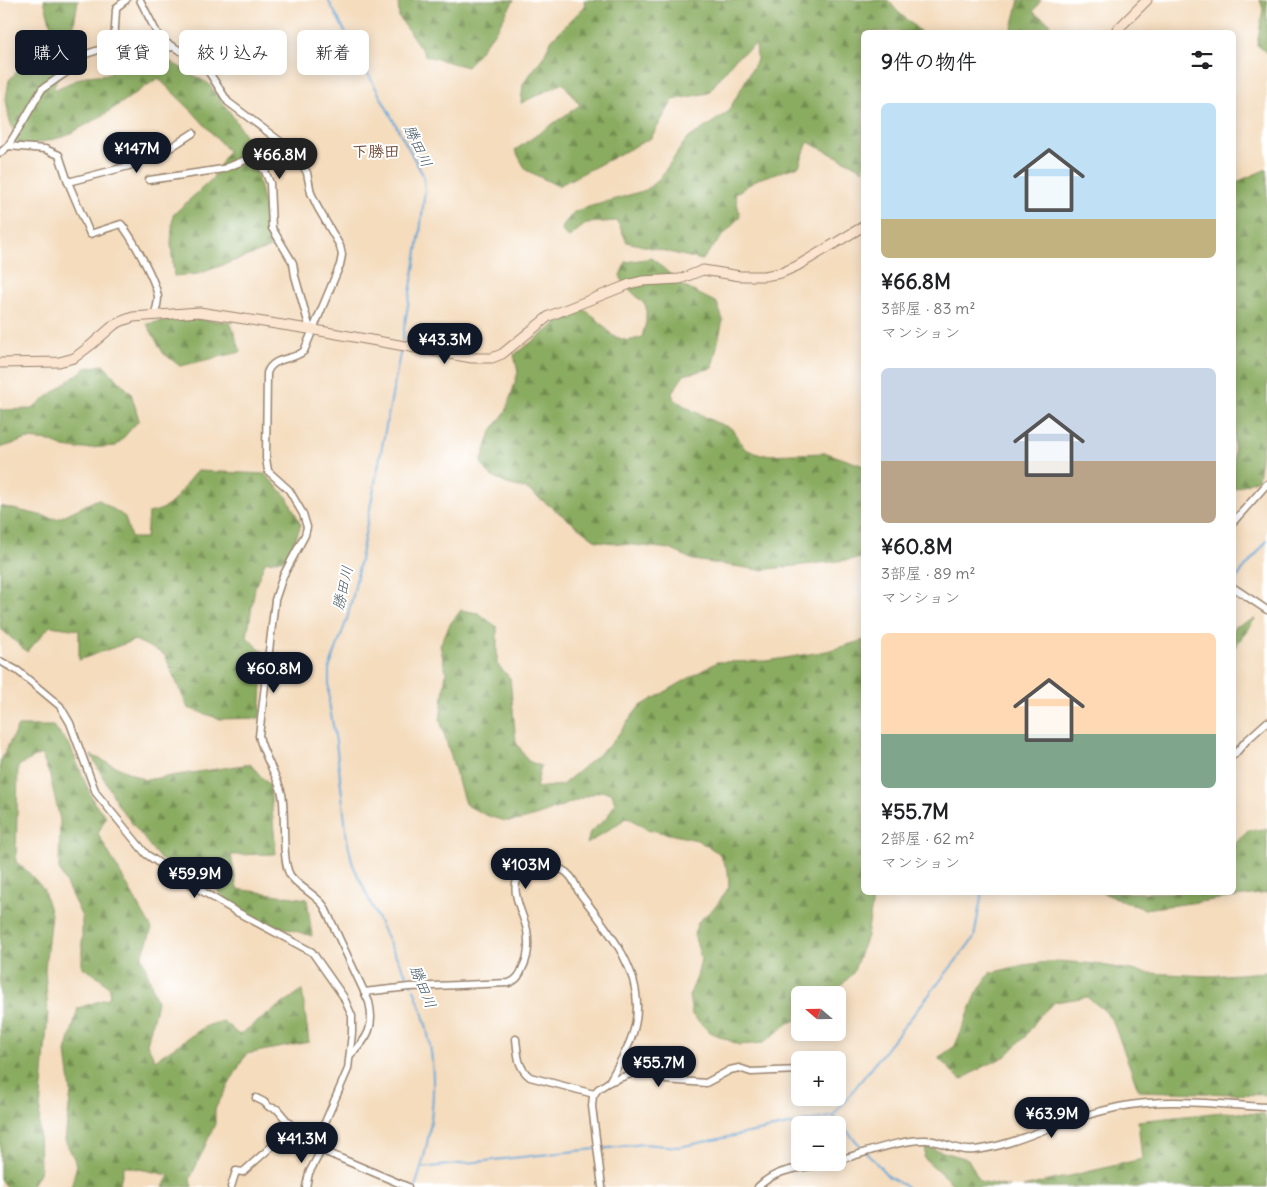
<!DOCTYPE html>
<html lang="ja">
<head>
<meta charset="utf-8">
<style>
  :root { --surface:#fff; --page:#f6f6f6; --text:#202124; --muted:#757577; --accent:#111827 }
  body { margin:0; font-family:Delius,"Klee One",sans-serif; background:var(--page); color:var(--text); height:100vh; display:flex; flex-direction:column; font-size:19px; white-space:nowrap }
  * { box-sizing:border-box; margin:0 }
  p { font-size:16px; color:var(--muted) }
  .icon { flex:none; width:28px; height:28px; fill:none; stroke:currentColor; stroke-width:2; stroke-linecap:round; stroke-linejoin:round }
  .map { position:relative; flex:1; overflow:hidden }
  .panel { position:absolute; left:861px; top:30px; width:375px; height:865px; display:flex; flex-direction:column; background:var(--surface); border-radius:8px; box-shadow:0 2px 12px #0003 }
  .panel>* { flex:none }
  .top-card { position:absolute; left:15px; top:30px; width:475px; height:45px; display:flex; gap:10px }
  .needle { width:32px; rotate:290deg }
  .buttons { position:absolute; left:791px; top:986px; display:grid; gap:10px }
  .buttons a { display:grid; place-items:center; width:55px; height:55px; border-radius:8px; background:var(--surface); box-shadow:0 2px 12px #0003; font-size:25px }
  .price { position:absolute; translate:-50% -42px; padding:0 11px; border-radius:18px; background:var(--accent); color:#fff; font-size:16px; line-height:32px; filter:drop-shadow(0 1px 2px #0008) }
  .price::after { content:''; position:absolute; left:50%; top:30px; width:15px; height:11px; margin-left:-8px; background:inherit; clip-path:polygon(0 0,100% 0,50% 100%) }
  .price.current { background:#222; color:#fff }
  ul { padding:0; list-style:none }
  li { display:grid; align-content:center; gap:10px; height:265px; padding:0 20px }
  li span { display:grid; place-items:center; height:155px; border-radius:8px; color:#555 }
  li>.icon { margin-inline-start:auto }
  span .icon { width:90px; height:90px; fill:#fffc; stroke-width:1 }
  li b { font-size:21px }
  h2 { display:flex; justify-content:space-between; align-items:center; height:60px; padding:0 20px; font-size:21px }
  .tag { padding:0 18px; border-radius:8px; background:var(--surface); box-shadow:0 2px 12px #0003; font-size:18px; line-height:45px }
  .tag.current { background:var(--accent); color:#fff }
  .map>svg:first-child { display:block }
  .forest { fill:url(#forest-firs); stroke:#626b3f }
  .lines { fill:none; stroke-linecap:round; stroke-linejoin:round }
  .stream { stroke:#63a6d7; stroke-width:2 }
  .street-casing { stroke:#98836e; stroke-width:9 }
  .secondary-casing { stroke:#98836e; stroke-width:11 }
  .street { stroke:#fff; stroke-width:6 }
  .secondary { stroke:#fce5d0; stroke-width:9 }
  .labels { text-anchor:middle; stroke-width:4; stroke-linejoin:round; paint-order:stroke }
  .water-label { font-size:15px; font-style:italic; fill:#4b5c68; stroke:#fff }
  .quarter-label { font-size:16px; font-weight:bold; fill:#744e3a; stroke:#fff }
</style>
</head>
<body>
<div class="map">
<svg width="1267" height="1187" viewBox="0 0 1267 1187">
  <defs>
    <pattern id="forest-firs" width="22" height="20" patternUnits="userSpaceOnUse" patternTransform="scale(1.25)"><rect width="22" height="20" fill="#8aac60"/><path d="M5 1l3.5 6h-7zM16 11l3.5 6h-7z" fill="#728c4f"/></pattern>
  </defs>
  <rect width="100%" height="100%" fill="#fff"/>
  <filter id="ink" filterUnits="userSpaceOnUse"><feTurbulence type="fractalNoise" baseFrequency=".02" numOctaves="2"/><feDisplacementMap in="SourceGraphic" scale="10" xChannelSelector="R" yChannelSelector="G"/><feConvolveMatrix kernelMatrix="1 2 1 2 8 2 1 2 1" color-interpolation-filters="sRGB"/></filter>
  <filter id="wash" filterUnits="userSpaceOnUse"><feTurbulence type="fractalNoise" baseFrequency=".0096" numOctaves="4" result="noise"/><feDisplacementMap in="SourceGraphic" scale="20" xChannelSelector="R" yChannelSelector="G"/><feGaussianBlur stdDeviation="1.12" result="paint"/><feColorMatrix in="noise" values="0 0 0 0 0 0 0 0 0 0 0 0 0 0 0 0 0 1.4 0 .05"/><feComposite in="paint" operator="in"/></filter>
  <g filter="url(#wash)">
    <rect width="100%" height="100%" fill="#f4dcbd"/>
    <!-- forest -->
    <g class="forest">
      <path d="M44 0H78L74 24V41L66 52 53 90 86 76 109 74 116 64 126 57 142 52 157 54 209 84 232 115 250 143 265 209 270 248 198 274 174 276 171 244 173 215 212 179 228 151 192 111 158 78 105 114 66 136 19 148 9 118 6 99 9 80 24 64 51 26Z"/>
      <path d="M398 0H514L497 29 467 67 426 56 399 17Z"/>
      <path d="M584 0H888L897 11 921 32H864V170L808 142 799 166 758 179 735 194 740 216 702 260 627 242 617 221 587 223 568 238 562 231 563 225 575 211 646 190 660 178 686 140 728 112 757 60 756 44 735 59 708 93 673 100 651 138 558 186 526 170 515 150 580 105 563 83 521 103 523 84 543 57 552 39 585 6Z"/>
      <path d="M1019 0H1041L1033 12 1050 23 1047 32H1011Z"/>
      <path d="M1260 0H1267V53L1257 45 1263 9Z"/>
      <path d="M1267 169V418L1258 479 1234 489V183Z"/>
      <path d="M652 258 683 286 717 303 723 320 712 368 684 375 672 393 674 399 686 407 715 422 731 428 745 449 761 455 827 453 864 466V558L760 570 693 560 670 549 597 541 527 489 507 484 491 476 481 463 491 432 506 411 514 386 518 372 514 355 556 324 583 309 595 317 613 336 628 341 642 337 646 322V306L623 283 620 275 626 262Z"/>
      <path d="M177 318 230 322 241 352 180 366 163 353 147 324Z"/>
      <path d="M103 365 131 393 139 420 116 446 77 449 64 447 49 441 28 439 0 448V408L2 410 31 409 86 368Z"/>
      <path d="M197 471 265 474 287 497 301 525 287 559 265 562 255 587 247 637 264 653 260 718 220 719 188 708 164 654 135 640 79 660V630L50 626 27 652 0 628V506L57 519 98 499 125 517 131 538H146L148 513C179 508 178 489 197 471Z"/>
      <path d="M461 610 478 613 497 627V664L510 678 516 742 528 761 541 766 536 788 562 785 611 744 639 707 717 662 767 661 827 651 864 640V892L874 893 867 936 853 973 833 995H800V1019L789 1023 763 1043 739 1045 710 1032 692 1015 689 996 697 977 701 959 694 934 698 922 716 906 729 887 728 871 719 853 697 840 646 829 628 817 587 844 590 832 607 818 615 803 612 793 601 791C578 798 529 823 508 821 495 820 476 811 465 804L440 720 446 672 440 645 450 624Z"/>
      <path d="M1255 619 1234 648V627Z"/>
      <path d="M18 726H53L70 746 94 803 106 816 98 834 152 929 142 956 157 1002 147 1044 155 1060 206 1026 223 1021 239 1035 302 990 309 1042 246 1054 215 1109V1124L190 1179 192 1187H163L169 1175 124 1166 119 1187H71L77 1165 65 1140 71 1092 66 1052 78 1008 109 998 110 989 100 978 82 967V917L59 869 60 820 50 776 41 754 18 766 16 862 26 870 43 888 51 914 45 969 48 1013 39 1123 40 1171 31 1187H6L0 1179V762Z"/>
      <path d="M91 755 145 780 250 764 270 786 276 854 231 855 237 889 307 899 312 936 244 916 212 885 160 859 120 808Z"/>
      <path d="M1267 829V893L1144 909 1103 893 1234 892V845L1248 830Z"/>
      <path d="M1057 961 1096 964 1148 973 1209 976 1267 972V1095L1139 1091 1113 1022 1105 1011 1087 997 1055 1002 1040 1015 1025 1037 1006 1056 983 1067 961 1080 938 1058 955 1046 977 993 990 973 1023 965Z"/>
      <path d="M1222 1112 1264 1114 1267 1123V1187H1023L1142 1159 1138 1121Z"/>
      <path d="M926 1147 968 1159 980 1181 1009 1187H956L924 1158Z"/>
    </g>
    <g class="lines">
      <!-- stream -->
      <g class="stream">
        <path d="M328 0 423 175 425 189 420 233 402 341"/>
        <path d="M401 349 354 591 347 619 329 669V703L336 742 347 839 353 865 391 947 412 985"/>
        <path d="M1234 581 1267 541"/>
        <path d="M414 989C418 1001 423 1013 426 1025 439 1079 433 1135 415 1187"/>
        <path d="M833 1116 889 1177 907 1187"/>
        <path d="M600 1149 643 1144 679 1147 833 1116 974 938 982 892"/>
        <path d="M421 1168 595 1149"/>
      </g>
    </g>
  </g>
  <g filter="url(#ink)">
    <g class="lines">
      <defs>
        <g id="street">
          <path d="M126 0 117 7 116 10 114 45 131 57 149 50 173 47"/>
          <path d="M140 0 159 37 166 43 203 63 228 102 297 154 307 173 311 193 318 208 340 246 342 255 340 265 304 351C293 361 273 356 267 373L266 458 268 471 289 490 303 514 307 527 305 535 283 576 275 600 259 736C263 756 277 774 282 794 286 813 281 860 290 875 297 886 315 894 324 906L369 1002C375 1026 368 1039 350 1055"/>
          <path d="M8 146 45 149 59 155 68 182 90 234 121 224C132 237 156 281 158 297 158 304 156 310 154 316"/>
          <path d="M0 153 8 146 24 120 42 89 74 67 83 55 114 45"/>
          <path d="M149 180 223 169 253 157 265 171 270 183 272 228 293 263 295 276 310 329"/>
          <path d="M68 182 129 166 170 148 193 133"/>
          <path d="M1234 521 1267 484"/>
          <path d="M1234 588 1267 610"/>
          <path d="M0 661 18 671 60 706 70 723 96 793 146 854 182 879 235 911 312 952 343 996 352 1016V1033L348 1069 320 1134 323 1147 328 1153 408 1187"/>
          <path d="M1234 755 1246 741 1267 722"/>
          <path d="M364 992 409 987 509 983C517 980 520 975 523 967 529 956 529 943 527 930 523 911 501 879 531 868 543 863 562 866 570 876 574 880 576 887 579 892 604 926 638 963 637 1008 637 1036 622 1058 609 1082"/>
          <path d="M516 1039C518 1054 517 1067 530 1077L594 1094"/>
          <path d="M256 1098 264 1102 269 1107 277 1109 300 1136 323 1147 309 1173 306 1187"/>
          <path d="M838 1160C862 1154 902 1139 926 1140 943 1141 957 1152 974 1150 1005 1147 1035 1133 1065 1122 1082 1116 1101 1111 1119 1107 1168 1097 1218 1105 1267 1107"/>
          <path d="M231 1187 236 1171 243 1172 271 1147 294 1131"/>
          <path d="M602 1187 592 1106 593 1096 598 1089 609 1082 636 1072 648 1070 666 1080 706 1083 730 1070 739 1068 751 1072 800 1070"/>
          <path d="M758 1187C779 1166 802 1170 828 1162"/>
        </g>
        <g id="secondary">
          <path d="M1115 32 1147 0"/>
          <path d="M0 363 59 362 74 358 91 345 114 325 122 321 133 317 199 312 315 330 472 358H492L502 354 549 316 630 284 642 281 680 279 703 270 740 276H764L781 273 797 266 864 226"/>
        </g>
      </defs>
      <!-- street casing -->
      <use href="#street" class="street-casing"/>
      <!-- secondary casing -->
      <use href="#secondary" class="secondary-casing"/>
      <!-- street -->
      <use href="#street" class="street"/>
      <!-- secondary -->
      <use href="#secondary" class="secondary"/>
    </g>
  </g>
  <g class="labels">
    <!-- water labels -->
    <g class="water-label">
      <text transform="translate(418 146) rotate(65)" y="5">勝田川</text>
      <text transform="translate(343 588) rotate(-77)" y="5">勝田川</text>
      <text transform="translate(423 987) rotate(68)" y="5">勝田川</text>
    </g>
    <!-- quarter labels -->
    <g class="quarter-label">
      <text x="376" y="157">下勝田</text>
    </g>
  </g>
</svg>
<div class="buttons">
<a><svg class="needle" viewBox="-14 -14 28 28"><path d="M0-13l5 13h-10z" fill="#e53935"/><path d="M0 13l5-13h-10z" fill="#757577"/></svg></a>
<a>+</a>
<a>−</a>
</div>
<b class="price" style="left:137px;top:174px">¥147M</b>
<b class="price current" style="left:280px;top:180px">¥66.8M</b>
<b class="price" style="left:445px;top:365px">¥43.3M</b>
<b class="price" style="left:274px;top:694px">¥60.8M</b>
<b class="price" style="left:526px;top:890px">¥103M</b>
<b class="price" style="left:195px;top:899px">¥59.9M</b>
<b class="price" style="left:659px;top:1088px">¥55.7M</b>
<b class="price" style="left:1052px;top:1139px">¥63.9M</b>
<b class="price" style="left:302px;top:1164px">¥41.3M</b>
<div class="top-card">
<a class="tag current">購入</a>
<a class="tag">賃貸</a>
<a class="tag">絞り込み</a>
<a class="tag">新着</a>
</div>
<section class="panel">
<h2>9件の物件<svg class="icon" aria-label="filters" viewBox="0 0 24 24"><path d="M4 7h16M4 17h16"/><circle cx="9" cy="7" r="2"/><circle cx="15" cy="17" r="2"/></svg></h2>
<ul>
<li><span style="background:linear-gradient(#bfe0f5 75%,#c2b280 0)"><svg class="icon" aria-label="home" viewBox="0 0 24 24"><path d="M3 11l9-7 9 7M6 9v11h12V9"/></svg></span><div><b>¥66.8M</b><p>3部屋 · 83 m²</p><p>マンション</p></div></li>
<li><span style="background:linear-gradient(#c9d6e8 60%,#b9a48a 0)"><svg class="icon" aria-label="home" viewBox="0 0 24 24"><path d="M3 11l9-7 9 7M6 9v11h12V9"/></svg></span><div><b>¥60.8M</b><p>3部屋 · 89 m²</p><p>マンション</p></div></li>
<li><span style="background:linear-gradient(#ffd9b3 65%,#7fa58c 0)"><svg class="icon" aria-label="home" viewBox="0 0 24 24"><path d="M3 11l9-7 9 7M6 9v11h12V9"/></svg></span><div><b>¥55.7M</b><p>2部屋 · 62 m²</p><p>マンション</p></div></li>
</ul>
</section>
</div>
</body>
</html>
